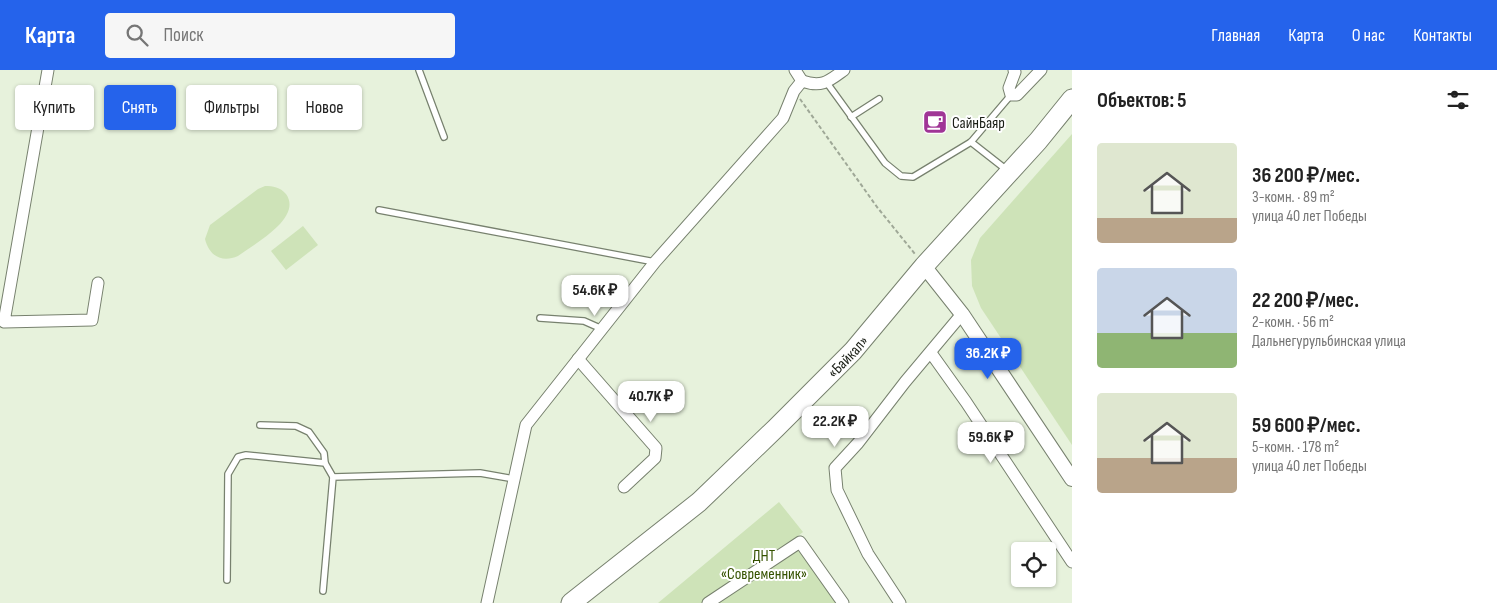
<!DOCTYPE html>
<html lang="ru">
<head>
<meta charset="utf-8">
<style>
  :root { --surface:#fff; --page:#f6f6f6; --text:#222; --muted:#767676; --accent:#2563eb }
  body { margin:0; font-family:"Sofia Sans Condensed",sans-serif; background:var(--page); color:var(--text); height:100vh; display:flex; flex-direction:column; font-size:19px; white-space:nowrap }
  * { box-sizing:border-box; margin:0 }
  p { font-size:16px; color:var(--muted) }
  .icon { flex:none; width:28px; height:28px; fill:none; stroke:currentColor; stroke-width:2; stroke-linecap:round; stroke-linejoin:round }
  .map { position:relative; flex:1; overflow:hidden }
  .sheet { display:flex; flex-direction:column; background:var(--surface); width:425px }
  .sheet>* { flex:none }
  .top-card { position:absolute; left:15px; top:15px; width:475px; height:45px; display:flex; gap:10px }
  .controls { position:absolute; left:1011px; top:472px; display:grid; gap:10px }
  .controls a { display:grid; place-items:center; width:45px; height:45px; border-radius:5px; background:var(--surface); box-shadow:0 1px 4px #0004; font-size:25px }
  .price { position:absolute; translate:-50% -42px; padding:0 11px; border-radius:10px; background:#fff; color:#222; font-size:16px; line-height:32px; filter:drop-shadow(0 1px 2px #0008) }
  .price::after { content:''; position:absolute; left:50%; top:30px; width:15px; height:11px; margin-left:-8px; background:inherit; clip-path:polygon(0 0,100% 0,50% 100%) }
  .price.current { background:var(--accent); color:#fff }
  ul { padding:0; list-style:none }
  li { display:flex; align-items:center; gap:15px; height:125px; padding:0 25px }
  li span { display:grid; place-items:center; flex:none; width:140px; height:100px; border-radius:5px; color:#555 }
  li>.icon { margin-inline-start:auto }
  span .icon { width:60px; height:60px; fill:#fffc; stroke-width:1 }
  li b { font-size:21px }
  h2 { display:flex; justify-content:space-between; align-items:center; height:60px; padding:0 25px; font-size:21px }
  .chip { padding:0 18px; border-radius:5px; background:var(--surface); box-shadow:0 1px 4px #0004; font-size:18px; line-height:45px }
  .chip.current { background:var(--accent); color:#fff }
  header { display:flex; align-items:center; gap:30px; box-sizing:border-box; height:70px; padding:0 25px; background:var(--accent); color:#fff }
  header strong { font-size:24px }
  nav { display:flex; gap:28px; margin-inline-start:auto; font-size:18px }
  .search { width:350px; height:45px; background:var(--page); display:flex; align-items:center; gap:12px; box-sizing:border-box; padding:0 18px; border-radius:5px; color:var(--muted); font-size:19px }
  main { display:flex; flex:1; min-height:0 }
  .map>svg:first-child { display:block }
  .green { fill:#cee3b8 }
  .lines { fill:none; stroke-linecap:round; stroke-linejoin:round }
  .service-casing { stroke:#77816e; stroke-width:8 }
  .minor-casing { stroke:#77816e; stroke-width:13 }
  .tertiary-casing { stroke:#77816e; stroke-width:16 }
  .trunk-casing { stroke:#77816e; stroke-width:21 }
  .path { stroke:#9fa897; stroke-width:2; stroke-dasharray:4 2.5; stroke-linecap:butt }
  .service { stroke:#fff; stroke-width:5.5 }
  .minor { stroke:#fff; stroke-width:11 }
  .tertiary { stroke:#fff; stroke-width:14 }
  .trunk { stroke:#fff; stroke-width:19 }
  .labels { text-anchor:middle; stroke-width:4; stroke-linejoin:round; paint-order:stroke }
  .poi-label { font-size:16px; fill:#1a1e16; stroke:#fff; text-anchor:start }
  .street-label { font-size:16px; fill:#1a1e16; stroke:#fff }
  .park-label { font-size:16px; fill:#355200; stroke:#fff }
</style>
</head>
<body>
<header>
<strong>Карта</strong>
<div class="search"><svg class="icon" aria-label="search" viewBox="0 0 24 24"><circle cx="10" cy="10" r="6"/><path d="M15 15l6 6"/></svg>Поиск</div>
<nav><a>Главная</a><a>Карта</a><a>О нас</a><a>Контакты</a></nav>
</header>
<main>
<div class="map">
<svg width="1072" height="533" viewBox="0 0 1072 533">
  <rect width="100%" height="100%" fill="#e7f2dc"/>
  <!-- green -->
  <g class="green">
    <path d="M1072 64V375L981 238 972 216 971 190 980 168Z"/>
    <path d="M265 116C273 116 280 117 286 124 303 148 254 174 238 186 222 193 209 186 205 169L210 155 258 119Z"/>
    <path d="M303 156 318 175 286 200 271 181Z"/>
    <path d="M779 432 803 462 793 470 838 533H658Z"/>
  </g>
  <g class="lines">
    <defs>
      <g id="service">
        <path d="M419 0 444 67"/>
        <path d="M827 13 885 93 901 106 913 107 971 72 1011 25"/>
        <path d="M851 47 879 29"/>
        <path d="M971 72 1008 101"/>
        <path d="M379 140 655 192"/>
        <path d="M540 248 584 251 602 259"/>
        <path d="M260 355 296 356 309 362 324 383 325 393"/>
        <path d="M227 510 228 404 238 387 246 385 325 393 333 407"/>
        <path d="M323 521 333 407 480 403 514 409"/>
      </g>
      <g id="minor">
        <path d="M48 0 4 252 92 250 98 213"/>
        <path d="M795 0 802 11"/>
        <path d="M1014 0 1015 2 1009 18 1011 25H1017L1041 0"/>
        <path d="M802 11C822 18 829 11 844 0"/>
        <path d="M931 283 966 332 1072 492"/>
        <path d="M578 289 656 378 655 388 624 417"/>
        <path d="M487 533 526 355 655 192 783 48 794 21 802 11"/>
        <path d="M708 533 800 472 843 533"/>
        <path d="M900 533 868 484 837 420 835 398 858 373 905 312 962 244"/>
      </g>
      <path id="tertiary" d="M924 196 962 244 1072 409"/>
      <g id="trunk">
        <path id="s1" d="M571 533 699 432 776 358 853 281 924 196 1038 71 1072 29"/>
      </g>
    </defs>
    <!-- service casing -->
    <use href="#service" class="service-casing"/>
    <!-- minor casing -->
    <use href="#minor" class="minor-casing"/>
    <!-- tertiary casing -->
    <use href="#tertiary" class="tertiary-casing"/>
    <!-- trunk casing -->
    <use href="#trunk" class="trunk-casing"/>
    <!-- path -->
    <path class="path" d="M800 29 877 137 915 184"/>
    <!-- service -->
    <use href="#service" class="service"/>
    <!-- minor -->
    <use href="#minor" class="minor"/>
    <!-- tertiary -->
    <use href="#tertiary" class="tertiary"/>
    <!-- trunk -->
    <use href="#trunk" class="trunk"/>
  </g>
  <!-- icons -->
  <defs>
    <symbol id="cafe-square" viewBox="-11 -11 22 22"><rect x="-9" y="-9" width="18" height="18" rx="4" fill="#a03596" stroke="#fff"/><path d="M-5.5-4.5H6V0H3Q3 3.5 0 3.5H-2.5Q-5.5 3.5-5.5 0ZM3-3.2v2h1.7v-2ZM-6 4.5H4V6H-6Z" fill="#fff"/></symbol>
  </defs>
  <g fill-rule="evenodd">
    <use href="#cafe-square" x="921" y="38" width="28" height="28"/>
  </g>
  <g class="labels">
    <!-- poi labels -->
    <g class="poi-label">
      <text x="952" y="58">СайнБаяр</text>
    </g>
    <!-- street labels -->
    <g class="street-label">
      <text dy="6" stroke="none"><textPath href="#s1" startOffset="371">«Байкал»</textPath></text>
    </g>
    <!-- park labels -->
    <g class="park-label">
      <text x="764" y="491">ДНТ<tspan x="764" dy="18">«Современник»</tspan></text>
    </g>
  </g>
</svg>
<div class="controls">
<a><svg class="icon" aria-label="locate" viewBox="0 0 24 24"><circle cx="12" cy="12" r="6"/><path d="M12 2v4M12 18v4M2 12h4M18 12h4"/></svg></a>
</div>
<b class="price" style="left:595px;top:247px">54.6K ₽</b>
<b class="price current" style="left:988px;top:310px">36.2K ₽</b>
<b class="price" style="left:651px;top:353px">40.7K ₽</b>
<b class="price" style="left:835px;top:378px">22.2K ₽</b>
<b class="price" style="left:991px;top:394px">59.6K ₽</b>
<div class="top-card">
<a class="chip">Купить</a>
<a class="chip current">Снять</a>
<a class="chip">Фильтры</a>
<a class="chip">Новое</a>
</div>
</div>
<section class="sheet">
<h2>Объектов: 5<svg class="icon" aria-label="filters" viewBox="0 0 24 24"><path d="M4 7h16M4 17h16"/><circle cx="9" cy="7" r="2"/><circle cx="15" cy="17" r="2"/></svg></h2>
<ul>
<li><span style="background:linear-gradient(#dfe7d0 75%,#b9a48a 0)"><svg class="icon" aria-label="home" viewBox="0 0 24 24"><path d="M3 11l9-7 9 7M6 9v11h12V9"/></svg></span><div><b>36 200 ₽/мес.</b><p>3-комн. · 89 m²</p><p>улица 40 лет Победы</p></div></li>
<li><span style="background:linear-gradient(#c9d6e8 65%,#8fb573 0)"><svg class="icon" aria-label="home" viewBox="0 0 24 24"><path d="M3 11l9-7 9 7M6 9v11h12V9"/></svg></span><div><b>22 200 ₽/мес.</b><p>2-комн. · 56 m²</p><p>Дальнегурульбинская улица</p></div></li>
<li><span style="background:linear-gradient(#dfe7d0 65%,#b9a48a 0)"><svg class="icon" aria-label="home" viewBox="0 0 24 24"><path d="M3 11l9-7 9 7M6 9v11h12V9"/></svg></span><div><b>59 600 ₽/мес.</b><p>5-комн. · 178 m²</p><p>улица 40 лет Победы</p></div></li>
</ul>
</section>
</main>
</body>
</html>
